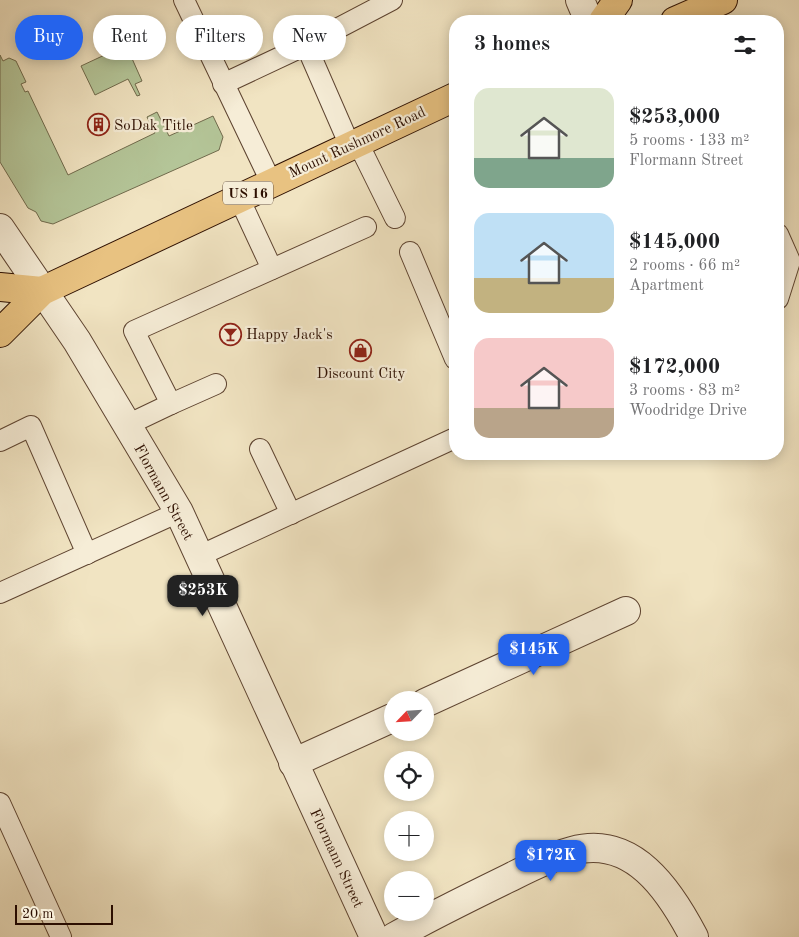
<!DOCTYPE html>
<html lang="en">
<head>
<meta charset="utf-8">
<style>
  :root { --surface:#fff; --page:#f2f2f2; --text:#202124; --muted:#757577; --accent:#2563eb }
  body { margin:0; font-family:"Old Standard TT",serif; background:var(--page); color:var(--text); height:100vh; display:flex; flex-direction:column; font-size:19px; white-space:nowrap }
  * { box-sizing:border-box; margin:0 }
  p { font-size:16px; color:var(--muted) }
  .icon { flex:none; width:28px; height:28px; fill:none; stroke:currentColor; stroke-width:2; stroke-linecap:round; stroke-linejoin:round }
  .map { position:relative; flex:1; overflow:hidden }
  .details { position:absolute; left:449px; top:15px; width:335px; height:445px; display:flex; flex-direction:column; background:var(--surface); border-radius:20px; box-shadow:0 2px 12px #0003 }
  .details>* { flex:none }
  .hud { position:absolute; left:15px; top:15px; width:359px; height:45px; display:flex; gap:10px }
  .needle { width:32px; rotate:245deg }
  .buttons { position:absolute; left:384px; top:691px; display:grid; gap:10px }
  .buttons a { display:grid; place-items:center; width:50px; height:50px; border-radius:50%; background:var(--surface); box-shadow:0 2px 12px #0003; font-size:25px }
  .scale { position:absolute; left:15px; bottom:12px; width:98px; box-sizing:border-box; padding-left:5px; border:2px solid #2d0f01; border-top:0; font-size:14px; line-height:18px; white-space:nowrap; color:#2d0f01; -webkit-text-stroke:4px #f6edd7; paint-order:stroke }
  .price { position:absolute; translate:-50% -42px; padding:0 11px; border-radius:10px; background:var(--accent); color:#fff; font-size:16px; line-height:32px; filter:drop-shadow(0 1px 2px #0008) }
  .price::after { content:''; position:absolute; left:50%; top:30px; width:15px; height:11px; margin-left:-8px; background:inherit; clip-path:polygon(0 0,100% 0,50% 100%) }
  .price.active { background:#222; color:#fff }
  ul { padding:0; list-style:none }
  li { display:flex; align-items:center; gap:15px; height:125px; padding:0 25px }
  li span { display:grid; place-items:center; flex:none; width:140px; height:100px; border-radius:15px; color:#555 }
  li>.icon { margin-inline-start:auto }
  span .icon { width:60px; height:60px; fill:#fffc; stroke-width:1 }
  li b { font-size:21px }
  h2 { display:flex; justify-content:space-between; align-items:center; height:60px; padding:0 25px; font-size:21px }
  .pill { padding:0 18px; border-radius:22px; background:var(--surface); box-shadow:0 2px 12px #0003; font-size:18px; line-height:45px }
  .pill.active { background:var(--accent); color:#fff }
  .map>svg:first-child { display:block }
  .green { fill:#b4c598; stroke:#706a4c }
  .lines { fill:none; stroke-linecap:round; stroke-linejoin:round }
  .service-casing { stroke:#5e4431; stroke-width:22 }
  .minor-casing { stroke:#5e4431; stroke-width:30 }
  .tertiary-casing { stroke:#5e4431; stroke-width:30 }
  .trunk-casing { stroke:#2d0f01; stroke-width:30 }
  .service { stroke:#f6edd7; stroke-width:20 }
  .minor { stroke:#f6edd7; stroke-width:28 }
  .tertiary { stroke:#f6edd7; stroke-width:28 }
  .trunk { stroke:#e8c281; stroke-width:28 }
  .labels { text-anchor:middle; stroke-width:4.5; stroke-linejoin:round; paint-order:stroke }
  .shield { fill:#f6edd7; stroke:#695241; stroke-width:1 }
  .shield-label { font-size:14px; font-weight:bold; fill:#2d0f01 }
  .poi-label { font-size:15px; fill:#2d0f01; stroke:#f6edd7; text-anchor:start }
  .street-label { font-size:15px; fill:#2d0f01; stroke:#f6edd7 }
</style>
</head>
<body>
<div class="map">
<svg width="799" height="937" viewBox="0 0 799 937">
  <rect width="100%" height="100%" fill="#f1e4c2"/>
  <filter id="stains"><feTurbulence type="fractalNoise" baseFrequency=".004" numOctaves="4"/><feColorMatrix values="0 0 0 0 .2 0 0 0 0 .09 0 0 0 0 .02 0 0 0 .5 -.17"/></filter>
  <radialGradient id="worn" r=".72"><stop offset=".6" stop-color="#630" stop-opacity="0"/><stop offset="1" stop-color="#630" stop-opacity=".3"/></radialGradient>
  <!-- green -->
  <g class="green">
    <path d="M126 45 142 81 135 84 140 95 137 96 128 79 95 95 81 66Z"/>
    <path d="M0 55 3 61 9 58 16 61 26 82 21 84 25 92 28 91 68 175 155 133 147 117 157 112 169 136 213 116 223 137 219 150 53 224 41 221 36 212 28 208 0 162Z"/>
  </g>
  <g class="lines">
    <defs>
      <g id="service">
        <path d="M184 0 271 182"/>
        <path d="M306 45 350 146"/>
        <path d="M223 84 306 45 392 0"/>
        <path d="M358 143 395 218"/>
        <path d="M239 198 272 269"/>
        <path d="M778 234 790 261 778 299"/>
        <path d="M410 252 455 359"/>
        <path d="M216 384 171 404 134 331 366 227"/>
        <path d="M127 425 171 404"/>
        <path d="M0 441 31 426 87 554"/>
        <path d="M260 449 291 514"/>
        <path d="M199 556 455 438"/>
        <path d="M0 593 179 512"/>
        <path d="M0 803 61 937"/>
      </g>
      <g id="minor">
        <path d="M580 0 589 21"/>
        <path d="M425 703 626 611"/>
        <path d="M293 763 392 718"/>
        <path d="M394 937C431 916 470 897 509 878 529 868 550 857 572 851 633 834 670 891 694 937"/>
      </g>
      <path id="tertiary" d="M0 228 77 341 179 512 374 937"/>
      <g id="trunk">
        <path d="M603 21 618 0"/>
        <path d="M675 21 723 0"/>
        <path d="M0 287 42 291"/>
        <path d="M0 333 42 291 455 97"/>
      </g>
    </defs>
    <!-- service casing -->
    <use href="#service" class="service-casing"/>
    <!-- minor casing -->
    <use href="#minor" class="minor-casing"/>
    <!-- tertiary casing -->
    <use href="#tertiary" class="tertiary-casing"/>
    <!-- trunk casing -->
    <use href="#trunk" class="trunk-casing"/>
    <!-- service -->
    <use href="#service" class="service"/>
    <!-- minor -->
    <use href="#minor" class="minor"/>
    <!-- tertiary -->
    <use href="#tertiary" class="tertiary"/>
    <!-- trunk -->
    <use href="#trunk" class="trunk"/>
  </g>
  <!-- icons -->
  <defs>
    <symbol id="building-ring" viewBox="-11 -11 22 22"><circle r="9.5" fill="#f6edd7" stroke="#8f2418" stroke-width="1.5"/><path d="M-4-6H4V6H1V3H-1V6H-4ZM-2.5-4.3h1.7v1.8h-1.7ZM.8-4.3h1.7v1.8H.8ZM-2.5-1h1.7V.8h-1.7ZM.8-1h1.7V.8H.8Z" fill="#8f2418"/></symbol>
    <symbol id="bar-ring" viewBox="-11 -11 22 22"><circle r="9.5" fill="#f6edd7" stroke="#8f2418" stroke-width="1.5"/><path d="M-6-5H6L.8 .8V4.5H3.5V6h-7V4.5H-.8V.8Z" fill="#8f2418"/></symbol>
    <symbol id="shop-ring" viewBox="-11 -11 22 22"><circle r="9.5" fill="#f6edd7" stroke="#8f2418" stroke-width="1.5"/><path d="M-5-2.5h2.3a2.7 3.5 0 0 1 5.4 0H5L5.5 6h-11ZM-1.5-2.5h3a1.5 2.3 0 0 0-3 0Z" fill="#8f2418"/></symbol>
  </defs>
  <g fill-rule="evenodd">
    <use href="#building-ring" x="86" y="112" width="25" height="25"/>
    <use href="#bar-ring" x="218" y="322" width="25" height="25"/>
    <use href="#shop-ring" x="348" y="338" width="25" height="25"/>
  </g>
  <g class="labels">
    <!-- shield labels -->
    <rect class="shield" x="223" y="181.5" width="50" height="23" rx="4"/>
    <g class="shield-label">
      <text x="248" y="198">US 16</text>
    </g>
    <!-- poi labels -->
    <g class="poi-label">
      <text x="114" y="130">SoDak Title</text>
      <text x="246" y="339">Happy Jack's</text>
      <text x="361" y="378" text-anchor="middle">Discount City</text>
    </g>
    <!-- street labels -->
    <g class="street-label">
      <text transform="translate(357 142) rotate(-25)" y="5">Mount Rushmore Road</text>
      <text transform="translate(164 492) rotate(61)" y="5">Flormann Street</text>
      <text transform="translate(337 858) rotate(65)" y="5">Flormann Street</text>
    </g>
  </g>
  <rect width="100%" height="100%" filter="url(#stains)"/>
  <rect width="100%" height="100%" fill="url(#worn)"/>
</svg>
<div class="buttons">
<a><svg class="needle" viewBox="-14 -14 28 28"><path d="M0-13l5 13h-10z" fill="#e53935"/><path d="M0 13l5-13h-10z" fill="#757577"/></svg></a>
<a><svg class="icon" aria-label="locate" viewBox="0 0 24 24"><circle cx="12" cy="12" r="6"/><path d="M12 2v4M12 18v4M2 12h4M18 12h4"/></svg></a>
<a>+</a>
<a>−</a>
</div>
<div class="scale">20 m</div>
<b class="price active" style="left:203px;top:617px">$253K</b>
<b class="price" style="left:534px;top:676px">$145K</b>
<b class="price" style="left:551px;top:882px">$172K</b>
<div class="hud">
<a class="pill active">Buy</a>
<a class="pill">Rent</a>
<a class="pill">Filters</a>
<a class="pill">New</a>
</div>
<section class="details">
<h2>3 homes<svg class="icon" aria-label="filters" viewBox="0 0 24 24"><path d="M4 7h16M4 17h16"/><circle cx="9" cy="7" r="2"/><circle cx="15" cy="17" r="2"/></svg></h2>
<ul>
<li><span style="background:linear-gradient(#dfe7d0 70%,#7fa58c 0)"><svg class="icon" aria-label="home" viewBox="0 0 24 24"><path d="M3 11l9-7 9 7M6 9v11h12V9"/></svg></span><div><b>$253,000</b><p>5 rooms · 133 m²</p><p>Flormann Street</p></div></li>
<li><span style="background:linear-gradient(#bfe0f5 65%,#c2b280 0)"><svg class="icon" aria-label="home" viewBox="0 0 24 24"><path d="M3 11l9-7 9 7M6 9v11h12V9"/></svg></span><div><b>$145,000</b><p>2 rooms · 66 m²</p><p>Apartment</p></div></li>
<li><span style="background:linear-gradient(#f6c9c9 70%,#b9a48a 0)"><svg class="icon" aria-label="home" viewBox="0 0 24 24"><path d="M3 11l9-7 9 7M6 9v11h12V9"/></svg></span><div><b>$172,000</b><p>3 rooms · 83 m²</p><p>Woodridge Drive</p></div></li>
</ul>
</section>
</div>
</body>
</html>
